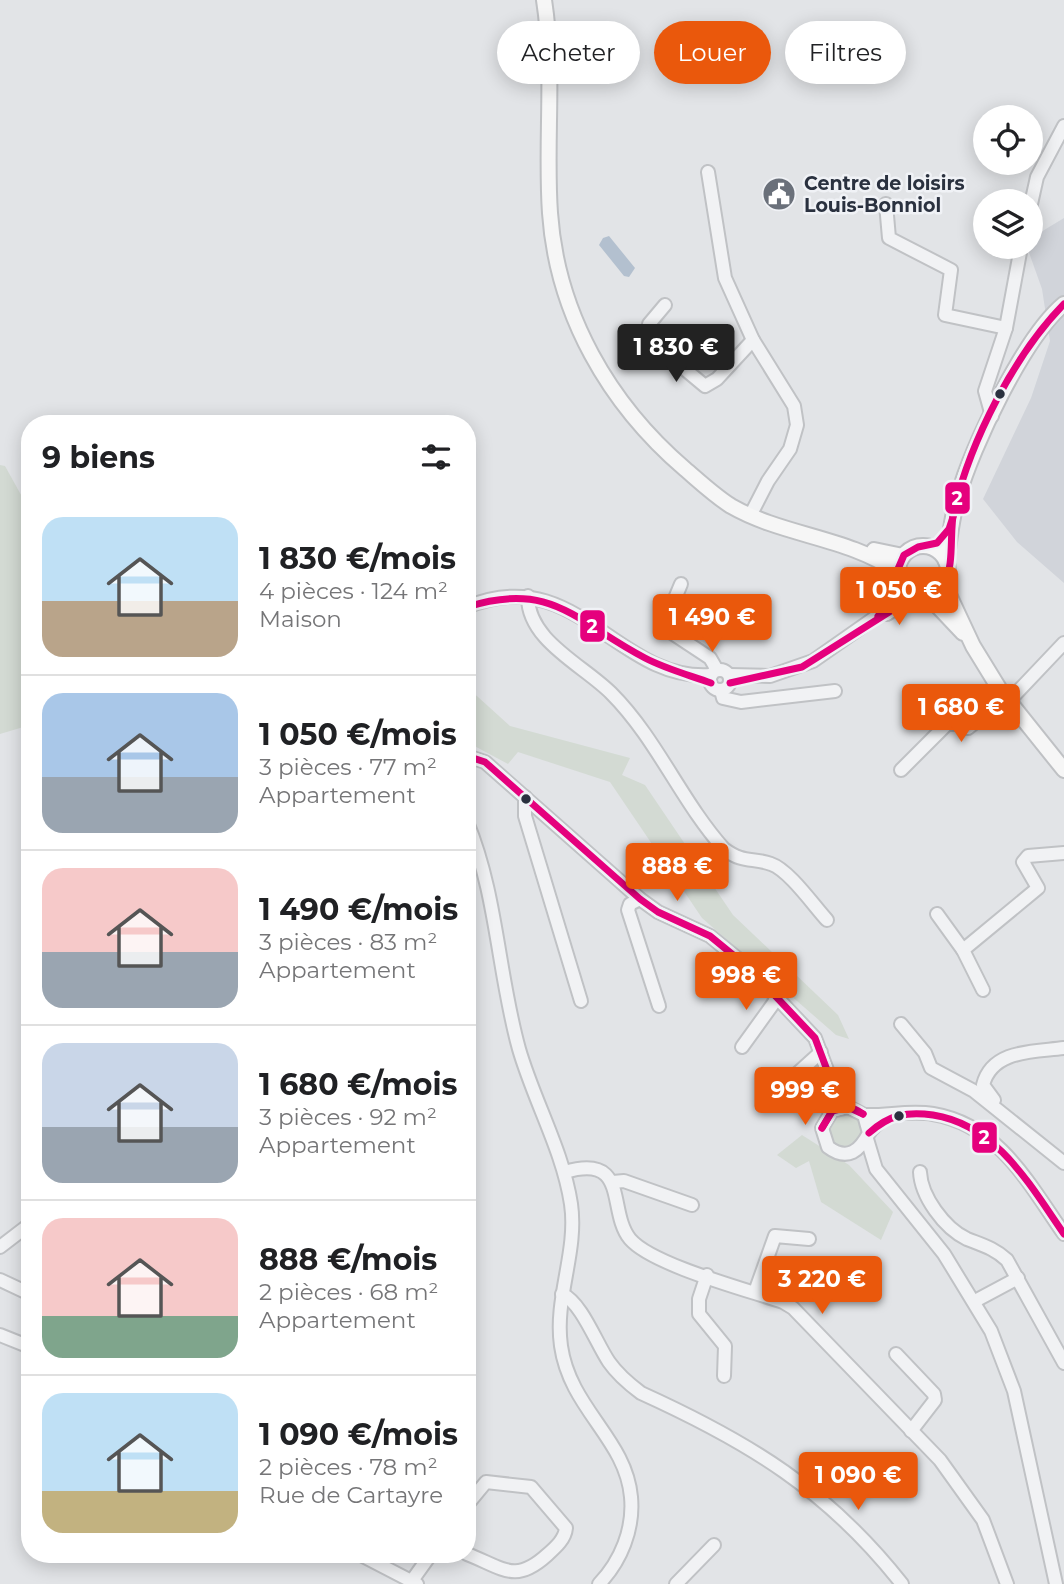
<!DOCTYPE html>
<html lang="fr">
<head>
<meta charset="utf-8">
<style>
  :root { --surface:#fff; --page:#f2f2f2; --text:#202124; --muted:#757577; --line:#e0e0e0; --accent:#ea580c }
  body { margin:0; font-family:Montserrat,sans-serif; background:var(--page); color:var(--text); height:100vh; display:flex; flex-direction:column; font-size:26px; white-space:nowrap }
  * { box-sizing:border-box; margin:0 }
  p { font-size:23px; color:var(--muted) }
  .icon { flex:none; width:38px; height:38px; fill:none; stroke:currentColor; stroke-width:2; stroke-linecap:round; stroke-linejoin:round }
  .map { position:relative; flex:1; overflow:hidden }
  .side { position:absolute; left:21px; top:415px; width:455px; height:1148px; display:flex; flex-direction:column; background:var(--surface); border-radius:28px; box-shadow:0 4px 18px #0003 }
  .side>* { flex:none }
  .guide { position:absolute; left:497px; top:21px; width:462px; height:63px; display:flex; gap:14px }
  .fabs { position:absolute; left:973px; top:105px; display:grid; gap:14px }
  .fabs a { display:grid; place-items:center; width:70px; height:70px; border-radius:50%; background:var(--surface); box-shadow:0 4px 18px #0003; font-size:35px }
  .price { position:absolute; translate:-50% -60px; padding:0 16px; border-radius:7px; background:var(--accent); color:#fff; font-size:23px; line-height:46px; filter:drop-shadow(0 2px 4px #0008) }
  .price::after { content:''; position:absolute; left:50%; top:42px; width:21px; height:16px; margin-left:-10px; background:inherit; clip-path:polygon(0 0,100% 0,50% 100%) }
  .price.current { background:#222; color:#fff }
  ul { padding:0; list-style:none }
  li { display:flex; align-items:center; gap:21px; height:175px; padding:0 21px }
  li+li { border-top:2px solid var(--line) }
  li span { display:grid; place-items:center; flex:none; width:196px; height:140px; border-radius:21px; color:#555 }
  li>.icon { margin-inline-start:auto }
  span .icon { width:84px; height:84px; fill:#fffc; stroke-width:1 }
  li b { font-size:30px }
  h2 { display:flex; justify-content:space-between; align-items:center; height:84px; padding:0 21px; font-size:30px }
  .pill { padding:0 24px; border-radius:32px; background:var(--surface); box-shadow:0 4px 18px #0003; font-size:24px; line-height:63px }
  .pill.current { background:var(--accent); color:#fff }
  .map>svg:first-child { display:block }
  .built { fill:#d1d4da }
  .green { fill:#d3dad3 }
  .water { fill:#b3c0cf }
  .lines { fill:none; stroke-linecap:round; stroke-linejoin:round }
  .minor-casing { stroke:#c0c2c5; stroke-width:16 }
  .major-casing { stroke:#bfc1c4; stroke-width:18 }
  .minor { stroke:#f1f2f4; stroke-width:12 }
  .major { stroke:#f6f6f6; stroke-width:14 }
  .bus-1-casing { stroke:#f0f2f6; stroke-width:12 }
  .bus-1 { stroke:#e5007d; stroke-width:7 }
  .bus-dot { fill:#2a313f; stroke:#f0f2f6; stroke-width:2.5 }
  .labels { text-anchor:middle; stroke-width:5; stroke-linejoin:round; paint-order:stroke }
  .poi-label { font-size:19px; font-weight:bold; fill:#2a313f; stroke:#f0f2f6; text-anchor:start }
  .line-badge { stroke:#f0f2f6; stroke-width:2.5 }
  .badge-label { font-size:19px; text-anchor:middle; font-weight:bold; fill:#fff }
</style>
</head>
<body>
<div class="map">
<svg width="1064" height="1584" viewBox="0 0 1064 1584">
  <rect width="100%" height="100%" fill="#e2e4e7"/>
  <!-- built -->
  <path class="built" d="M1064 218V583L1017 542 983 499 1031 398 1050 341 1042 289 1027 247H1031V238Z"/>
  <!-- green -->
  <g class="green">
    <path d="M0 465 5 466 30 511V725L0 734Z"/>
    <path d="M467 687 510 726 630 758 622 775 645 785 733 915 838 1015 849 1039 836 1035 702 918 610 782 518 752 508 764 467 742Z"/>
    <circle cx="845" cy="1131" r="17"/>
    <path d="M802 1135 849 1165 893 1212 881 1240 821 1202 809 1161 796 1168 777 1155Z"/>
  </g>
  <!-- water -->
  <path class="water" d="M609 236 635 268 629 277 624 276 599 245 603 238Z"/>
  <g class="lines">
    <defs>
      <g id="minor">
        <path d="M708 172 725 278 753 340 794 406 797 425 790 449 768 481 750 516"/>
        <path d="M886 204 889 238 951 270 945 315 1006 328"/>
        <path d="M1031 204 1037 177 1064 126"/>
        <path d="M665 305 649 324V329L679 356 687 371 705 386 717 379 753 340"/>
        <path d="M992 416 985 391 1006 328 1021 247"/>
        <path d="M681 584 663 627 710 658 717 670"/>
        <path d="M528 596C527 640 583 665 611 693 657 739 681 801 724 849 744 864 752 857 771 864 789 870 814 906 827 920"/>
        <path d="M467 607C576 561 617 682 711 675"/>
        <path d="M887 614 916 595"/>
        <circle cx="720" cy="680" r="10"/>
        <path d="M730 675 770 676 813 661 890 607 901 583"/>
        <path d="M721 690 723 698 741 702 835 691"/>
        <path d="M1008 702 1064 643"/>
        <path d="M467 756 485 762 640 899 658 912 710 936 749 968 815 1038 833 1086 848 1107"/>
        <path d="M901 770 947 724H957L968 728 1005 698"/>
        <path d="M525 797V816L581 1001"/>
        <path d="M467 822C497 894 498 974 519 1049 534 1101 563 1151 571 1204 578 1252 554 1298 561 1346 570 1409 626 1439 631 1497 634 1529 621 1561 599 1584"/>
        <path d="M640 899 630 904 628 910 659 1006"/>
        <path d="M937 914 963 950 1038 888 1023 862 1028 856 1064 853"/>
        <path d="M963 950 983 990"/>
        <path d="M901 1024 925 1053 931 1068 974 1091 1064 1163"/>
        <path d="M742 1047 778 997"/>
        <path d="M789 1081 821 1052"/>
        <path d="M994 1100 983 1085C992 1049 1035 1052 1064 1048"/>
        <path d="M864 1115C887 1116 910 1110 933 1114 999 1125 1029 1184 1064 1234"/>
        <path d="M869 1133 864 1115 848 1107 832 1111 822 1128 828 1147C848 1162 860 1150 869 1133 873 1127 881 1121 886 1117"/>
        <path d="M867 1139 876 1169 944 1254 991 1331 1014 1391 1056 1584"/>
        <path d="M565 1172C630 1153 607 1211 630 1239 652 1265 748 1290 783 1302L793 1308 940 1460 983 1520 1007 1584"/>
        <path d="M920 1172C921 1196 944 1228 967 1239 982 1245 994 1248 1007 1260L1064 1363"/>
        <path d="M613 1182 624 1181 692 1205"/>
        <path d="M0 1247 30 1224"/>
        <path d="M707 1275 699 1299V1314L725 1346 724 1376"/>
        <path d="M0 1280 30 1294"/>
        <path d="M755 1292 775 1236 809 1239"/>
        <path d="M562 1294C582 1303 596 1343 609 1362 618 1375 629 1384 641 1393 749 1442 828 1490 902 1584"/>
        <path d="M975 1301 1018 1278"/>
        <path d="M0 1335 30 1347"/>
        <path d="M896 1354 934 1394 935 1400 911 1431"/>
        <path d="M359 1554 417 1584"/>
        <path d="M467 1554C503 1568 515 1584 547 1555 556 1547 565 1539 566 1528L531 1487 486 1482 467 1505"/>
        <path d="M411 1582 431 1554"/>
        <path d="M676 1584 714 1545"/>
      </g>
      <g id="major">
        <path d="M544 0C555 70 545 142 550 213 557 314 609 404 685 469 699 481 715 496 731 506 783 536 848 537 898 572"/>
        <circle cx="923" cy="571" r="25"/>
        <path d="M874 550 903 556"/>
        <path d="M946 561C950 540 951 518 958 497 972 447 1024 337 1064 304"/>
        <path d="M944 584 973 646 1000 690 1064 770"/>
        <path d="M928 596 963 633"/>
      </g>
    </defs>
    <!-- minor casing -->
    <use href="#minor" class="minor-casing"/>
    <!-- major casing -->
    <use href="#major" class="major-casing"/>
    <!-- minor -->
    <use href="#minor" class="minor"/>
    <!-- major -->
    <use href="#major" class="major"/>
    <defs>
      <g id="bus-1">
        <path d="M467 607C552 580 576 622 645 658 666 669 689 675 711 683"/>
        <path d="M878 616 895 597 898 569 904 555 918 547 937 543 949 529 954 514"/>
        <path d="M730 683 802 667 916 595C927 596 938 594 944 584 955 564 949 532 954 510 971 440 1014 355 1064 304"/>
        <path d="M467 756 485 762 640 899 658 912 710 936 749 968 815 1038 833 1086 848 1107"/>
        <path d="M822 1128 833 1110C845 1106 852 1106 863 1114"/>
        <path d="M822 1128 832 1111 848 1107 863 1114"/>
        <path d="M869 1133C889 1115 907 1111 933 1115 997 1125 1030 1185 1064 1234"/>
      </g>
    </defs>
    <!-- bus-1 casing -->
    <use href="#bus-1" class="bus-1-casing"/>
    <!-- bus-1 -->
    <use href="#bus-1" class="bus-1"/>
  </g>
  <!-- icons -->
  <defs>
    <symbol id="civic-disc" viewBox="-11 -11 22 22"><circle r="9.5" fill="#6a707a" stroke="#f0f2f6"/><path d="M-.6-6.5H3V-4.5H.6V-3L4-1V1h2V6H-6V1h2V-1L-.6-3ZM-1.2 2.5V6h2.4V2.5Z" fill="#fff"/></symbol>
  </defs>
  <g fill-rule="evenodd">
    <use href="#civic-disc" x="760" y="175" width="38" height="38"/>
  </g>
  <!-- markers -->
  <g class="bus-dot">
    <circle cx="1000" cy="394" r="6"/>
    <circle cx="526" cy="799" r="6"/>
    <circle cx="899" cy="1116" r="6"/>
  </g>
  <g class="labels">
    <!-- poi labels -->
    <g class="poi-label">
      <text x="804" y="190">Centre de loisirs<tspan x="804" dy="22">Louis-Bonniol</tspan></text>
    </g>
  </g>
  <g class="line-badge">
    <rect x="944" y="481" width="27" height="34" rx="7" fill="#e5007d"/>
    <rect x="579" y="609" width="27" height="34" rx="7" fill="#e5007d"/>
    <rect x="971" y="1121" width="27" height="33" rx="7" fill="#e5007d"/>
  </g>
  <g class="badge-label">
    <text x="957" y="505">2</text>
    <text x="592" y="633">2</text>
    <text x="984" y="1144">2</text>
  </g>
</svg>
<div class="fabs">
<a><svg class="icon" aria-label="locate" viewBox="0 0 24 24"><circle cx="12" cy="12" r="6"/><path d="M12 2v4M12 18v4M2 12h4M18 12h4"/></svg></a>
<a><svg class="icon" aria-label="layers" viewBox="0 0 24 24"><path d="M12 4l9 5-9 5-9-5zM3 14l9 5 9-5"/></svg></a>
</div>
<b class="price current" style="left:676px;top:384px">1 830 €</b>
<b class="price" style="left:899px;top:627px">1 050 €</b>
<b class="price" style="left:712px;top:654px">1 490 €</b>
<b class="price" style="left:961px;top:744px">1 680 €</b>
<b class="price" style="left:677px;top:903px">888 €</b>
<b class="price" style="left:746px;top:1012px">998 €</b>
<b class="price" style="left:805px;top:1127px">999 €</b>
<b class="price" style="left:822px;top:1316px">3 220 €</b>
<b class="price" style="left:858px;top:1512px">1 090 €</b>
<div class="guide">
<a class="pill">Acheter</a>
<a class="pill current">Louer</a>
<a class="pill">Filtres</a>
</div>
<section class="side">
<h2>9 biens<svg class="icon" aria-label="filters" viewBox="0 0 24 24"><path d="M4 7h16M4 17h16"/><circle cx="9" cy="7" r="2"/><circle cx="15" cy="17" r="2"/></svg></h2>
<ul>
<li><span style="background:linear-gradient(#bfe0f5 60%,#b9a48a 0)"><svg class="icon" aria-label="home" viewBox="0 0 24 24"><path d="M3 11l9-7 9 7M6 9v11h12V9"/></svg></span><div><b>1 830 €/mois</b><p>4 pièces · 124 m²</p><p>Maison</p></div></li>
<li><span style="background:linear-gradient(#a9c7e8 60%,#9aa5b1 0)"><svg class="icon" aria-label="home" viewBox="0 0 24 24"><path d="M3 11l9-7 9 7M6 9v11h12V9"/></svg></span><div><b>1 050 €/mois</b><p>3 pièces · 77 m²</p><p>Appartement</p></div></li>
<li><span style="background:linear-gradient(#f6c9c9 60%,#9aa5b1 0)"><svg class="icon" aria-label="home" viewBox="0 0 24 24"><path d="M3 11l9-7 9 7M6 9v11h12V9"/></svg></span><div><b>1 490 €/mois</b><p>3 pièces · 83 m²</p><p>Appartement</p></div></li>
<li><span style="background:linear-gradient(#c9d6e8 60%,#9aa5b1 0)"><svg class="icon" aria-label="home" viewBox="0 0 24 24"><path d="M3 11l9-7 9 7M6 9v11h12V9"/></svg></span><div><b>1 680 €/mois</b><p>3 pièces · 92 m²</p><p>Appartement</p></div></li>
<li><span style="background:linear-gradient(#f6c9c9 70%,#7fa58c 0)"><svg class="icon" aria-label="home" viewBox="0 0 24 24"><path d="M3 11l9-7 9 7M6 9v11h12V9"/></svg></span><div><b>888 €/mois</b><p>2 pièces · 68 m²</p><p>Appartement</p></div></li>
<li><span style="background:linear-gradient(#bfe0f5 70%,#c2b280 0)"><svg class="icon" aria-label="home" viewBox="0 0 24 24"><path d="M3 11l9-7 9 7M6 9v11h12V9"/></svg></span><div><b>1 090 €/mois</b><p>2 pièces · 78 m²</p><p>Rue de Cartayre</p></div></li>
</ul>
</section>
</div>
</body>
</html>
